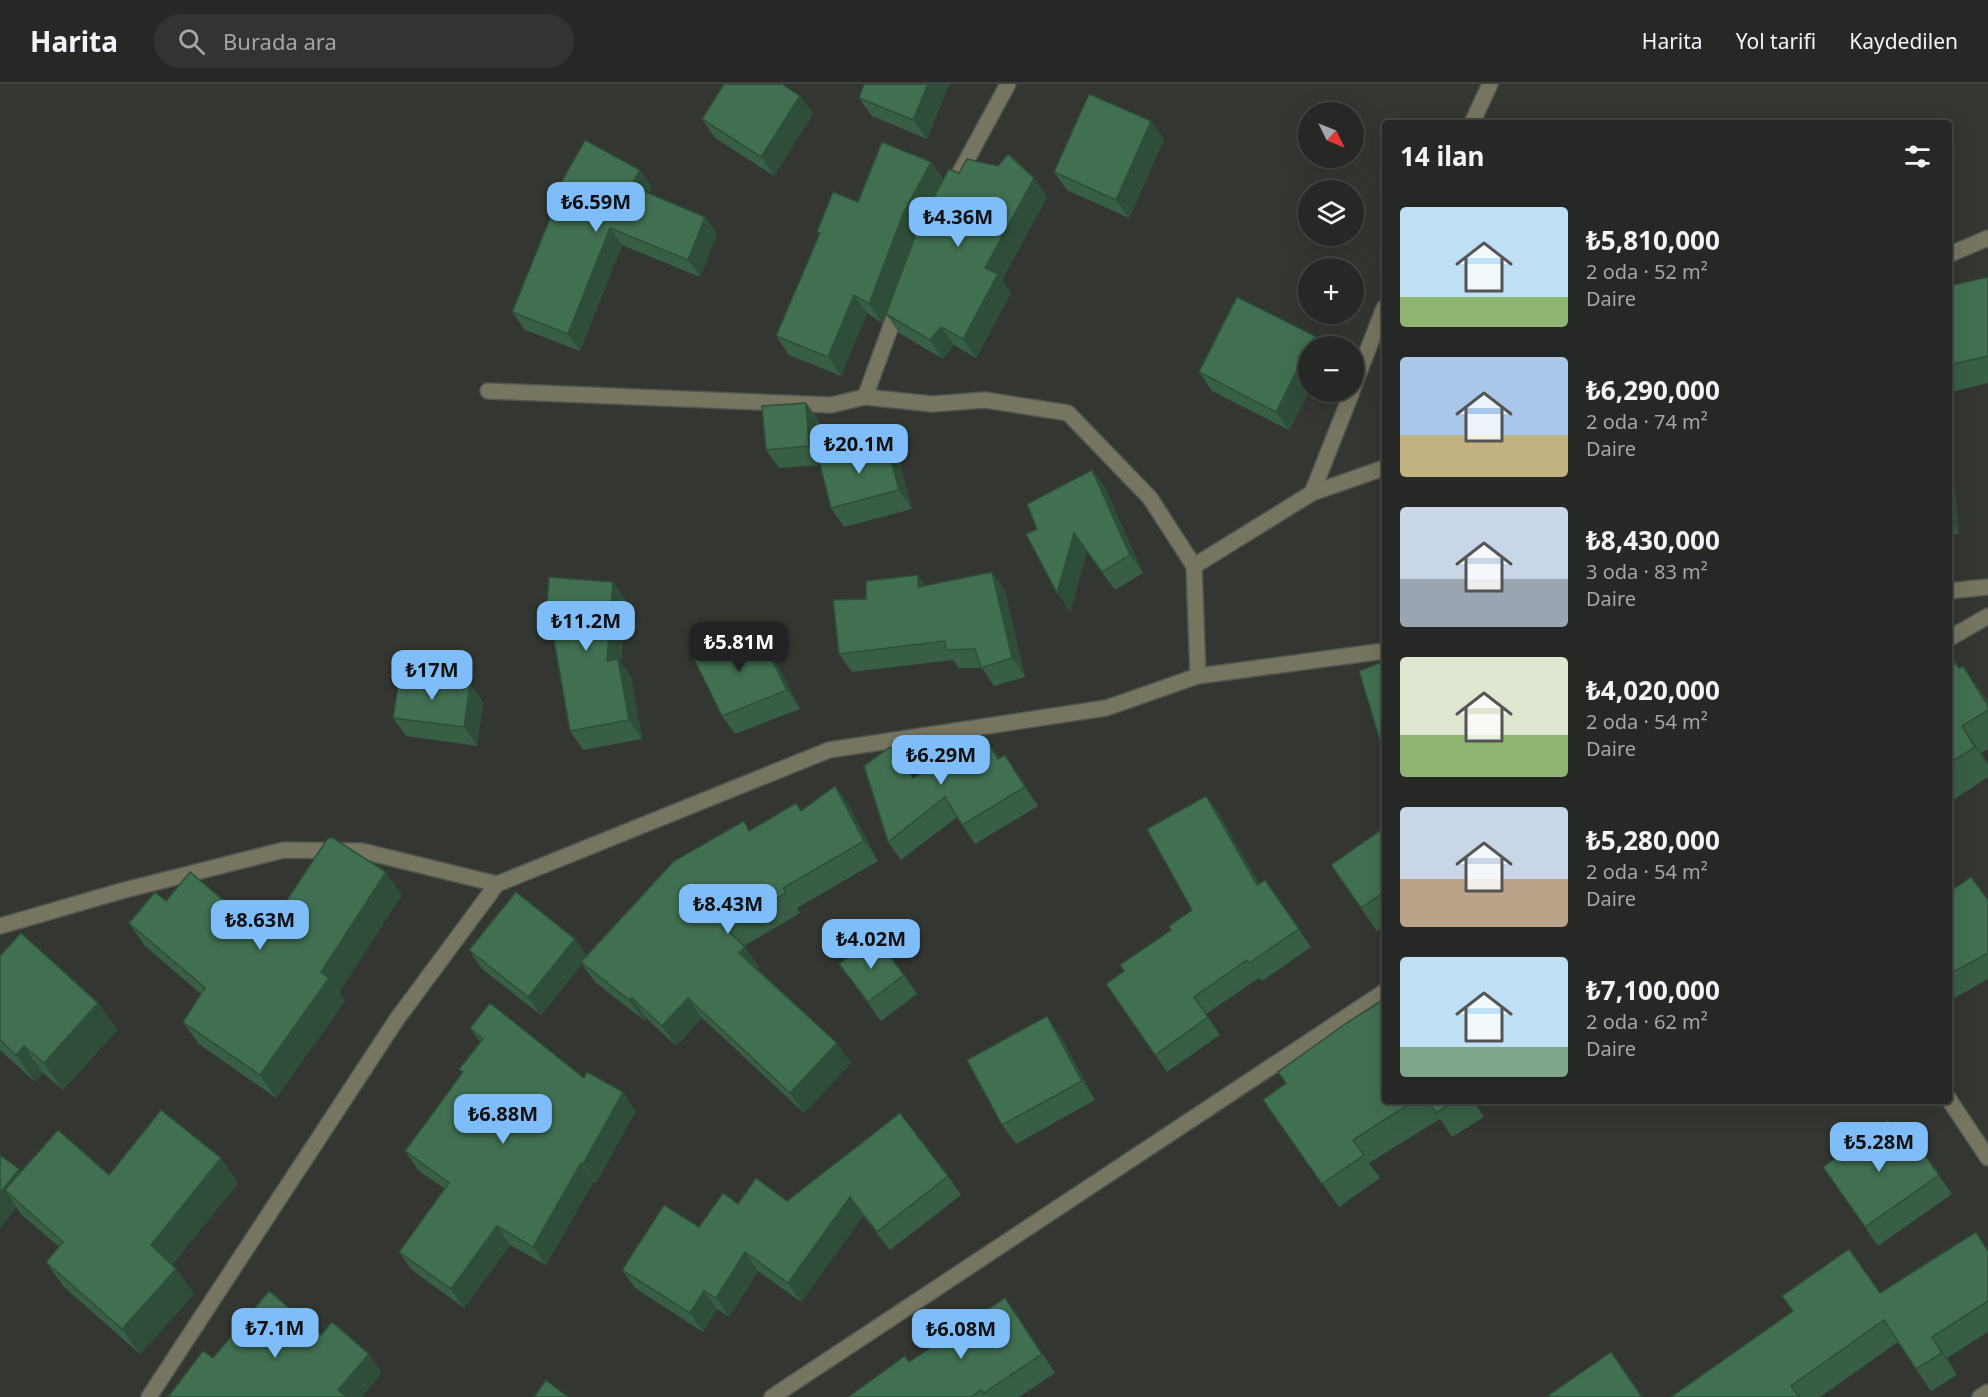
<!DOCTYPE html>
<html lang="tr">
<head>
<meta charset="utf-8">
<style>
  :root { --surface:#262825; --page:#323432; --text:#f1f3f6; --muted:#a4a6a7; --line:#424442; --accent:#7fbdf9 }
  body { margin:0; font-family:"Noto Sans",sans-serif; background:var(--page); color:var(--text); height:100vh; display:flex; flex-direction:column; font-size:22px; white-space:nowrap }
  * { box-sizing:border-box; margin:0 }
  p { font-size:20px; color:var(--muted) }
  .icon { flex:none; width:33px; height:33px; fill:none; stroke:currentColor; stroke-width:2; stroke-linecap:round; stroke-linejoin:round }
  .map { position:relative; flex:1; overflow:hidden }
  .side { position:absolute; left:1382px; top:36px; width:570px; height:984px; display:flex; flex-direction:column; background:var(--surface); border-radius:6px; box-shadow:0 6px 24px #0002,0 0 0 2px var(--line) }
  .side>* { flex:none }
  .needle { width:39px; rotate:133deg }
  .fabs { position:absolute; left:1298px; top:18px; display:grid; gap:12px }
  .fabs a { display:grid; place-items:center; width:66px; height:66px; border-radius:50%; background:var(--surface); box-shadow:0 6px 24px #0002,0 0 0 2px var(--line); font-size:30px }
  .price { position:absolute; translate:-50% -51px; padding:0 14px; border-radius:12px; background:var(--accent); color:#111; font-size:20px; line-height:39px; filter:drop-shadow(0 2px 3px #0008) }
  .price::after { content:''; position:absolute; left:50%; top:36px; width:18px; height:14px; margin-left:-9px; background:inherit; clip-path:polygon(0 0,100% 0,50% 100%) }
  .price.active { background:#222; color:#fff }
  ul { padding:0; list-style:none }
  li { display:flex; align-items:center; gap:18px; height:150px; padding:0 18px }
  li span { display:grid; place-items:center; flex:none; width:168px; height:120px; border-radius:6px; color:#555 }
  li>.icon { margin-inline-start:auto }
  span .icon { width:72px; height:72px; fill:#fffc; stroke-width:1 }
  li b { font-size:26px }
  h2 { display:flex; justify-content:space-between; align-items:center; height:72px; padding:0 18px; font-size:26px }
  header { display:flex; align-items:center; gap:36px; box-sizing:border-box; height:84px; padding:0 30px; background:var(--surface); border-bottom:2px solid var(--line) }
  header strong { font-size:28px }
  nav { display:flex; gap:33px; margin-inline-start:auto; font-size:21px }
  .search { width:420px; height:54px; background:var(--page); display:flex; align-items:center; gap:15px; box-sizing:border-box; padding:0 21px; border-radius:33px; color:var(--muted); font-size:22px }
  .map>svg:first-child { display:block }
  .lines { fill:none; stroke-linecap:round; stroke-linejoin:round }
  .minor-casing { stroke:#525450; stroke-width:18 }
  .minor { stroke:#757560; stroke-width:15 }
  .wall { fill:#385f46 }
  .shaded-wall { fill:#2e4e39 }
  .building { fill:#416f51; stroke:#2e4e39; stroke-width:1.5 }
</style>
</head>
<body>
<header>
<strong>Harita</strong>
<div class="search"><svg class="icon" aria-label="search" viewBox="0 0 24 24"><circle cx="10" cy="10" r="6"/><path d="M15 15l6 6"/></svg>Burada ara</div>
<nav><a>Harita</a><a>Yol tarifi</a><a>Kaydedilen</a></nav>
</header>
<div class="map">
<svg width="1988" height="1313" viewBox="0 0 1988 1313">
  <rect width="100%" height="100%" fill="#333631"/>
  <g class="lines">
    <defs>
      <g id="minor">
        <path d="M1472 39 1490 0"/>
        <path d="M958 92 1008 0"/>
        <path d="M1948 171 1988 154"/>
        <path d="M899 220 865 313 932 320 985 316 1068 329 1150 414 1194 482"/>
        <path d="M1353 304 1384 224"/>
        <path d="M488 307 831 321 865 313"/>
        <path d="M1312 409 1352 308"/>
        <path d="M1948 507 1988 503"/>
        <path d="M1948 555 1988 532"/>
        <path d="M1198 592 1194 482 1312 409 1384 384"/>
        <path d="M0 842 121 807 284 766 362 767 497 800"/>
        <path d="M1948 1014 1988 1074"/>
        <path d="M149 1313 397 935 497 800 829 666 1106 624 1198 592 1384 567"/>
        <path d="M772 1313 1384 908"/>
        <path d="M1980 1313 1988 1308"/>
      </g>
    </defs>
    <!-- minor casing -->
    <use href="#minor" class="minor-casing"/>
    <!-- minor -->
    <use href="#minor" class="minor"/>
  </g>
  <!-- wall -->
  <g class="wall">
    <path d="M949 0 927 55 872 32 859 14Z"/>
    <path d="M800 12 813 30 774 92 715 54 702 35Z"/>
    <path d="M1151 37 1164 56 1129 134 1067 106 1054 88Z"/>
    <path d="M931 78 944 96 959 89 1034 94 1047 113 1002 196 1011 209 976 274 954 261 943 275 899 249 886 230 918 144 882 239 867 229 841 292 789 271 776 252 819 151 817 148 858 118Z"/>
    <path d="M652 103 648 110 705 133 717 150 700 193 622 161 580 267 525 246 512 228 555 122 551 117Z"/>
    <path d="M1988 193V299L1955 307 1948 298V202Z"/>
    <path d="M1199 288 1308 308H1309L1289 346 1212 307Z"/>
    <path d="M806 319 819 337 822 375 899 377 912 425 844 443 831 424 820 381 779 384 766 366Z"/>
    <path d="M1948 372 1952 377 1959 450 1948 451Z"/>
    <path d="M1092 386 1105 404 1143 489 1115 506 1087 468 1070 528 1037 445Z"/>
    <path d="M992 488 1005 507 1025 593 994 602 982 584H959L953 576 852 588 839 570 866 515Z"/>
    <path d="M613 498 626 517 621 579 631 593 642 655 583 666 570 647 554 557 545 544Z"/>
    <path d="M757 547 770 566 800 625 735 650 722 632Z"/>
    <path d="M1948 569 1960 584 1982 609 1988 618V665L1981 669 1988 680V693L1950 718 1948 716Z"/>
    <path d="M470 600 483 618 477 662 406 652 393 634Z"/>
    <path d="M1005 671 1018 690 1038 722 975 760 957 733 901 776 888 758 913 694 1000 674Z"/>
    <path d="M835 702 849 722 878 777 797 824 800 829 744 862 759 883 757 885 851 979 804 1029 702 934 676 962 646 934 644 936 595 898 582 880 541 931 482 885 469 866 575 855 586 871 750 746 796 719 802 727Z"/>
    <path d="M1206 712 1219 730 1259 800 1265 796 1311 863 1262 897 1259 894 1206 930 1220 951 1167 988 1106 900 1124 887 1192 826Z"/>
    <path d="M1384 744V842L1377 847 1331 781Z"/>
    <path d="M1948 809 1988 816V895L1951 916 1948 913Z"/>
    <path d="M402 811 339 908 345 917 276 1014 199 960 183 938 201 910 145 862 129 839 248 837 267 846Z"/>
    <path d="M0 872 98 919 117 946 63 1006 43 989 35 998 0 966Z"/>
    <path d="M839 880 904 891 917 910 881 937Z"/>
    <path d="M470 944 584 994 636 1027 596 1099 594 1097 546 1181 510 1161 464 1224 412 1186 399 1168 445 1105 418 1086 405 1067 462 989 459 985 480 958Z"/>
    <path d="M1060 951 1095 1016 1016 1060 1002 1041Z"/>
    <path d="M1263 1016 1474 1017 1484 1033 1452 1053 1440 1035 1369 1079 1380 1094 1339 1123Z"/>
    <path d="M1919 1063 1952 1110 1878 1162 1823 1083 1911 1069Z"/>
    <path d="M0 1071 19 1085 21 1088 109 1091 238 1099 172 1181 176 1185 194 1210 140 1270 63 1202 46 1178 59 1163 22 1131 16 1123 0 1144Z"/>
    <path d="M948 1092 961 1111 890 1166 863 1132 801 1218 758 1187 729 1233 717 1225 703 1248 635 1204 622 1186 699 1143 738 1120 787 1117Z"/>
    <path d="M1988 1166V1248L1947 1274 1957 1291 1931 1307 1898 1258 1820 1313H1671L1793 1227 1880 1209Z"/>
    <path d="M1018 1232 1055 1289 1019 1313H848L909 1277Z"/>
  </g>
  <!-- shaded-wall -->
  <g class="shaded-wall">
    <path d="M928 0H949L927 55 913 36Z"/>
    <path d="M800 12 813 30 774 92 761 73Z"/>
    <path d="M1151 37 1164 56 1129 134 1116 116Z"/>
    <path d="M931 78 944 97 916 148 882 239 869 220 903 130Z"/>
    <path d="M640 86 652 103 643 120 631 102Z"/>
    <path d="M1034 94 1047 113 1002 196 1011 209 976 274 963 255 985 184Z"/>
    <path d="M705 133 717 150 700 193 688 176Z"/>
    <path d="M610 144 622 161 580 267 568 250Z"/>
    <path d="M854 211 867 229 841 292 828 273Z"/>
    <path d="M941 243 954 261 943 275 930 256Z"/>
    <path d="M1315 252 1322 262H1309Z"/>
    <path d="M1308 265V308H1309L1289 346 1276 328Z"/>
    <path d="M806 319 819 337 822 380 809 362Z"/>
    <path d="M886 358 899 377 912 425 899 406Z"/>
    <path d="M1948 372 1952 377 1959 450 1948 435Z"/>
    <path d="M1092 386 1105 404 1143 489 1130 471Z"/>
    <path d="M1074 449 1087 468 1070 528 1057 509Z"/>
    <path d="M992 488 1005 507 1025 593 1012 574Z"/>
    <path d="M918 491 931 509 918 503Z"/>
    <path d="M613 498 626 517 621 579 631 593 642 655 629 636 607 577Z"/>
    <path d="M757 547 770 566 800 625 787 606Z"/>
    <path d="M1963 582 1982 609 1988 618V622Z"/>
    <path d="M470 600 483 618 477 662 464 643Z"/>
    <path d="M1962 642 1981 669 1988 681 1975 663Z"/>
    <path d="M984 651 997 670 1011 694 998 675Z"/>
    <path d="M1005 671 1018 690 1038 722 1025 703Z"/>
    <path d="M835 702 849 722 878 777 864 757Z"/>
    <path d="M1206 712 1219 730 1270 818 1257 801Z"/>
    <path d="M386 788 402 811 339 908 345 917 276 1014 260 991 321 888Z"/>
    <path d="M575 855 588 873 581 878 582 880 541 931 528 913Z"/>
    <path d="M745 863 759 883 753 889 739 869Z"/>
    <path d="M632 914 646 934 644 936 629 916Z"/>
    <path d="M688 914 702 934 676 962 662 942Z"/>
    <path d="M98 919 117 946 63 1006 44 979Z"/>
    <path d="M1047 932 1060 951 1095 1016 1082 997Z"/>
    <path d="M837 959 851 979 804 1029 790 1009Z"/>
    <path d="M24 962 43 989 35 998 16 971Z"/>
    <path d="M623 1008 636 1027 596 1099 583 1080Z"/>
    <path d="M221 1074 238 1099 168 1186 151 1161Z"/>
    <path d="M581 1079 594 1097 546 1181 533 1163Z"/>
    <path d="M19 1085 32 1103 5 1106 16 1123 0 1144V1109Z"/>
    <path d="M850 1113 863 1132 801 1218 788 1199Z"/>
    <path d="M497 1142 510 1161 464 1224 451 1205Z"/>
    <path d="M745 1168 758 1187 729 1233 716 1214Z"/>
    <path d="M176 1185 194 1210 140 1270 122 1245Z"/>
    <path d="M704 1207 717 1225 703 1248 690 1229Z"/>
    <path d="M1932 1253 1947 1274 1957 1291 1942 1269Z"/>
    <path d="M369 1270 382 1289 362 1313H343L338 1306Z"/>
  </g>
  <!-- building -->
  <g class="building">
    <path d="M724 0H782L800 12 761 73 702 35Z"/>
    <path d="M864 0H928L913 36 859 14Z"/>
    <path d="M1089 10 1151 37 1116 116 1054 88Z"/>
    <path d="M585 56 640 86 631 102 705 133 688 176 610 144 568 250 512 228 556 120 551 117Z"/>
    <path d="M882 58 931 78 903 130 869 220 854 211 828 273 776 252 820 149 817 148 833 108 858 118Z"/>
    <path d="M1008 70 1034 94 985 184 998 190 963 255 941 243 930 256 886 230 921 137 949 85 959 89 967 75 998 82Z"/>
    <path d="M1988 193V272L1948 281V202Z"/>
    <path d="M1237 213 1315 252 1309 262H1308V265L1276 328 1199 288Z"/>
    <path d="M806 319 809 362 766 366 762 322Z"/>
    <path d="M886 358 899 406 831 424 819 376Z"/>
    <path d="M1092 386 1130 471 1102 488 1074 449 1057 509 1026 450 1037 445 1027 420Z"/>
    <path d="M992 488 1012 574 981 584 975 565 946 566 945 557 839 570 833 516 866 515V497L918 491V503Z"/>
    <path d="M549 493 613 498 607 577 618 575 629 636 570 647 552 545 545 544Z"/>
    <path d="M757 547 787 606 722 632 692 571Z"/>
    <path d="M1948 569 1959 584 1963 582 1988 622V626L1962 642 1975 663 1948 680Z"/>
    <path d="M1384 577V670L1359 587Z"/>
    <path d="M400 590 470 600 464 643 393 634Z"/>
    <path d="M984 651 998 675 1005 671 1025 703 962 741 945 713 888 758 864 682 890 663 913 694Z"/>
    <path d="M835 702 864 757 783 804 786 809 725 844 745 863 739 869 837 959 790 1009 688 914 662 942 632 914 629 916 581 878 674 777 744 737 749 747 796 719 801 727Z"/>
    <path d="M1206 712 1257 801 1265 796 1299 845 1249 879 1247 876 1194 913 1208 933 1155 971 1106 900 1124 887 1120 881 1171 846 1169 842 1192 826 1147 745Z"/>
    <path d="M1384 744V808L1361 824 1331 781Z"/>
    <path d="M328 754H333L386 788 321 888 329 894 260 991 183 938 205 904 129 839 155 808 166 817 190 788 248 837 250 833 267 846Z"/>
    <path d="M1971 793 1988 816V869L1948 891V809Z"/>
    <path d="M516 808 575 855 528 913 469 866Z"/>
    <path d="M21 849 98 919 44 979 24 962 16 971 0 956V872Z"/>
    <path d="M875 853 904 891 868 918 839 880Z"/>
    <path d="M1384 915V1017H1414L1353 1056 1364 1071 1322 1100 1263 1016 1286 999 1278 988 1345 940Z"/>
    <path d="M490 919 584 994 587 988 623 1008 583 1080 581 1079 533 1163 497 1142 451 1205 399 1168 449 1099 405 1067 463 988 459 985 483 955 470 944Z"/>
    <path d="M1047 932 1082 997 1002 1041 967 976Z"/>
    <path d="M1428 1017H1456L1436 1029Z"/>
    <path d="M161 1026 221 1074 151 1161 176 1185 122 1245 46 1178 63 1158 5 1106 58 1046 109 1091Z"/>
    <path d="M900 1029 948 1092 877 1148 850 1113 788 1199 745 1168 716 1214 704 1207 690 1229 622 1186 664 1121 699 1143 723 1109 738 1120 756 1094 787 1117Z"/>
    <path d="M1888 1037 1911 1069 1919 1063 1939 1091 1865 1143 1823 1083Z"/>
    <path d="M0 1071 19 1085 0 1109Z"/>
    <path d="M1976 1148 1988 1167V1217L1932 1253 1942 1269 1916 1285 1884 1236 1791 1302 1799 1313H1671L1793 1227 1782 1212 1849 1165 1880 1209Z"/>
    <path d="M269 1207 321 1251 332 1238 369 1270 338 1306 347 1313H168L203 1267 213 1274Z"/>
    <path d="M1005 1214 1042 1270 984 1309 981 1306 971 1313H848L905 1272 909 1278Z"/>
    <path d="M1611 1268 1642 1313H1550L1549 1311Z"/>
    <path d="M546 1296 568 1313H534Z"/>
  </g>
</svg>
<div class="fabs">
<a><svg class="needle" viewBox="-14 -14 28 28"><path d="M0-13l5 13h-10z" fill="#e53935"/><path d="M0 13l5-13h-10z" fill="#a4a6a7"/></svg></a>
<a><svg class="icon" aria-label="layers" viewBox="0 0 24 24"><path d="M12 4l9 5-9 5-9-5zM3 14l9 5 9-5"/></svg></a>
<a>+</a>
<a>−</a>
</div>
<b class="price" style="left:596px;top:149px">₺6.59M</b>
<b class="price" style="left:958px;top:164px">₺4.36M</b>
<b class="price" style="left:859px;top:391px">₺20.1M</b>
<b class="price" style="left:586px;top:568px">₺11.2M</b>
<b class="price active" style="left:739px;top:589px">₺5.81M</b>
<b class="price" style="left:432px;top:617px">₺17M</b>
<b class="price" style="left:941px;top:702px">₺6.29M</b>
<b class="price" style="left:728px;top:851px">₺8.43M</b>
<b class="price" style="left:260px;top:867px">₺8.63M</b>
<b class="price" style="left:871px;top:886px">₺4.02M</b>
<b class="price" style="left:503px;top:1061px">₺6.88M</b>
<b class="price" style="left:1879px;top:1089px">₺5.28M</b>
<b class="price" style="left:275px;top:1275px">₺7.1M</b>
<b class="price" style="left:961px;top:1276px">₺6.08M</b>
<section class="side">
<h2>14 ilan<svg class="icon" aria-label="filters" viewBox="0 0 24 24"><path d="M4 7h16M4 17h16"/><circle cx="9" cy="7" r="2"/><circle cx="15" cy="17" r="2"/></svg></h2>
<ul>
<li><span style="background:linear-gradient(#bfe0f5 75%,#8fb573 0)"><svg class="icon" aria-label="home" viewBox="0 0 24 24"><path d="M3 11l9-7 9 7M6 9v11h12V9"/></svg></span><div><b>₺5,810,000</b><p>2 oda · 52 m²</p><p>Daire</p></div></li>
<li><span style="background:linear-gradient(#a9c7e8 65%,#c2b280 0)"><svg class="icon" aria-label="home" viewBox="0 0 24 24"><path d="M3 11l9-7 9 7M6 9v11h12V9"/></svg></span><div><b>₺6,290,000</b><p>2 oda · 74 m²</p><p>Daire</p></div></li>
<li><span style="background:linear-gradient(#c9d6e8 60%,#9aa5b1 0)"><svg class="icon" aria-label="home" viewBox="0 0 24 24"><path d="M3 11l9-7 9 7M6 9v11h12V9"/></svg></span><div><b>₺8,430,000</b><p>3 oda · 83 m²</p><p>Daire</p></div></li>
<li><span style="background:linear-gradient(#dfe7d0 65%,#8fb573 0)"><svg class="icon" aria-label="home" viewBox="0 0 24 24"><path d="M3 11l9-7 9 7M6 9v11h12V9"/></svg></span><div><b>₺4,020,000</b><p>2 oda · 54 m²</p><p>Daire</p></div></li>
<li><span style="background:linear-gradient(#c9d6e8 60%,#b9a48a 0)"><svg class="icon" aria-label="home" viewBox="0 0 24 24"><path d="M3 11l9-7 9 7M6 9v11h12V9"/></svg></span><div><b>₺5,280,000</b><p>2 oda · 54 m²</p><p>Daire</p></div></li>
<li><span style="background:linear-gradient(#bfe0f5 75%,#7fa58c 0)"><svg class="icon" aria-label="home" viewBox="0 0 24 24"><path d="M3 11l9-7 9 7M6 9v11h12V9"/></svg></span><div><b>₺7,100,000</b><p>2 oda · 62 m²</p><p>Daire</p></div></li>
</ul>
</section>
</div>
</body>
</html>
